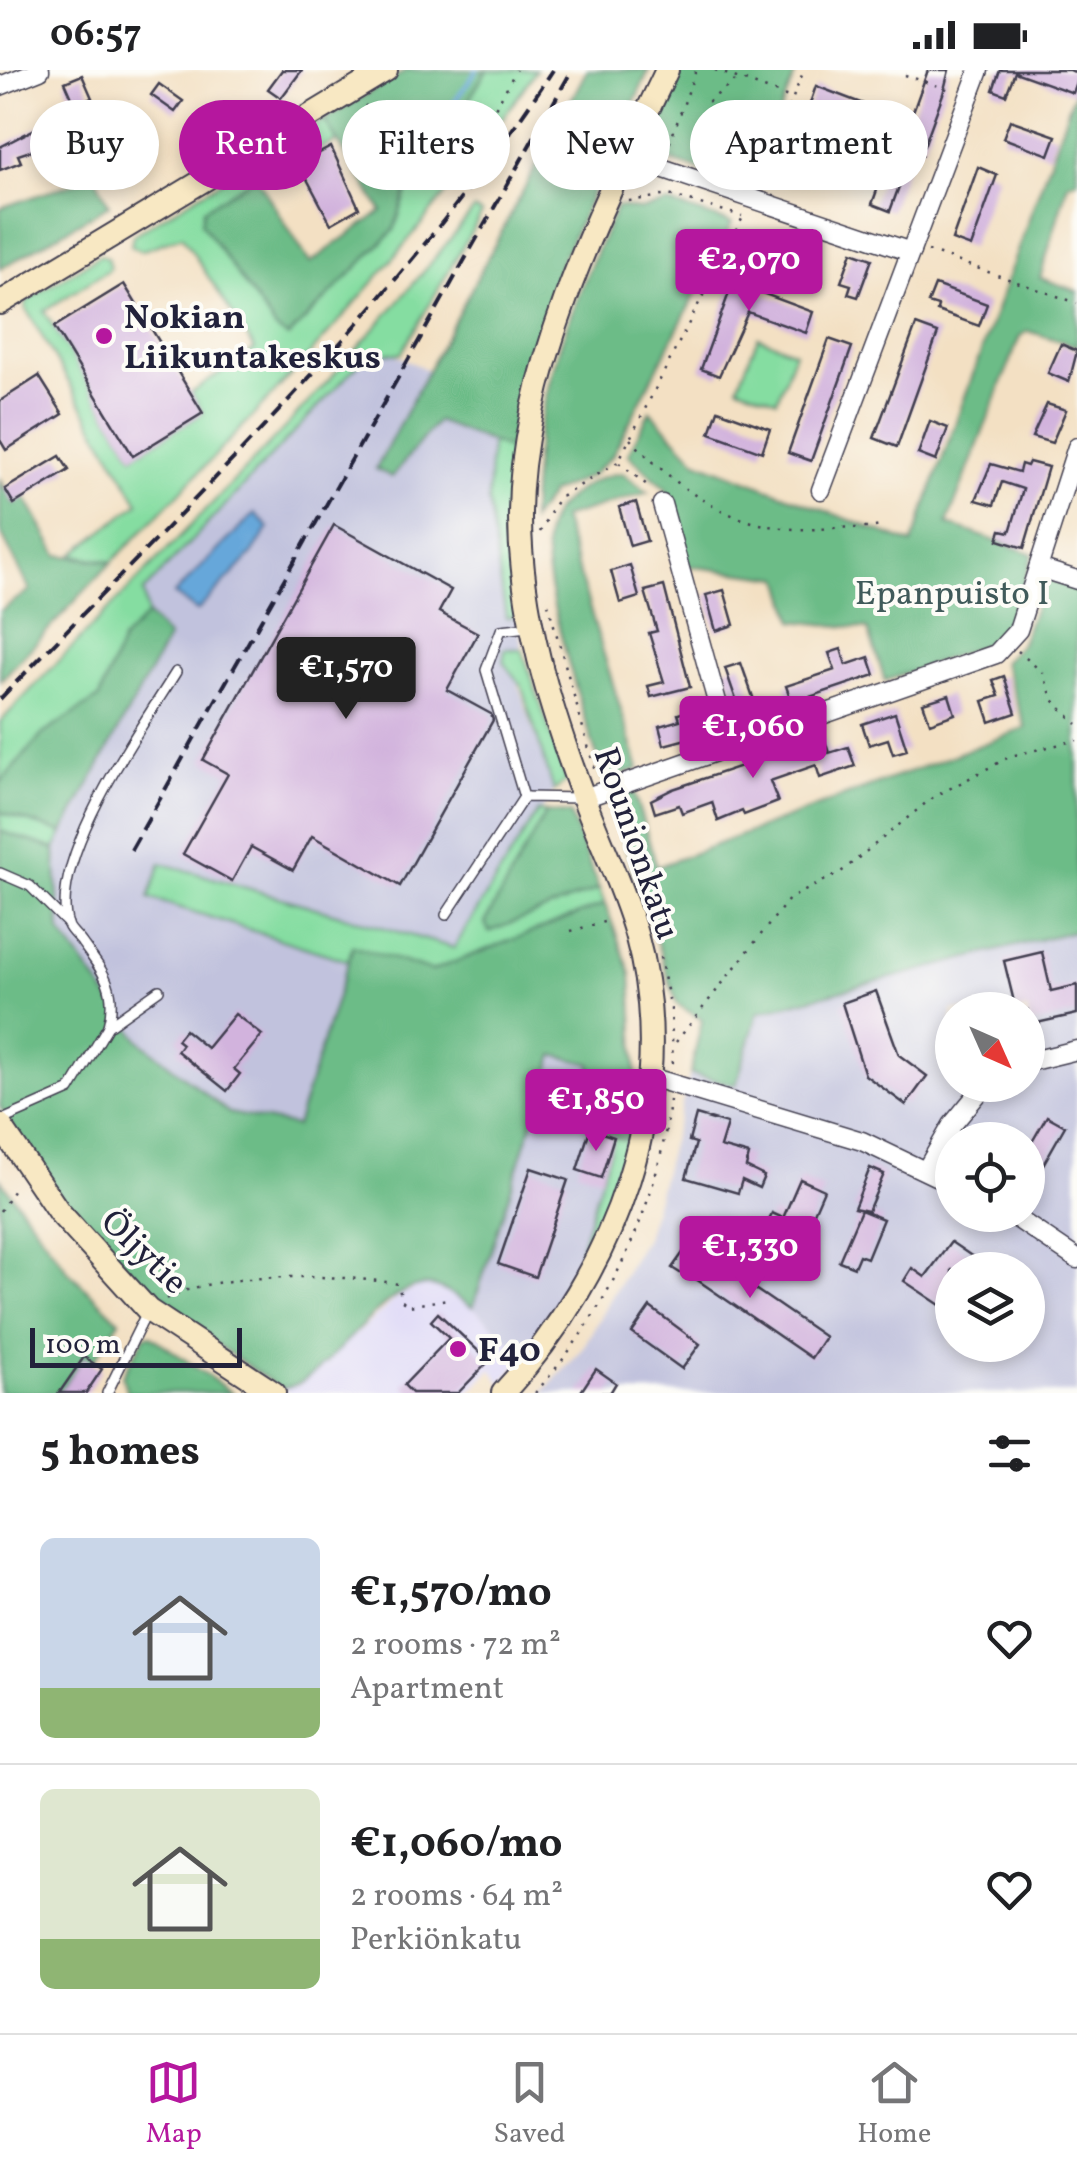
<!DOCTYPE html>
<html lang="en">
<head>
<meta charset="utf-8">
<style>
  :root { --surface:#fff; --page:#f6f6f6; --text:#202124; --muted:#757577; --line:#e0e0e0; --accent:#b5179e }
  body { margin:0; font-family:Vollkorn,serif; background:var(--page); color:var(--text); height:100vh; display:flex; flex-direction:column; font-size:38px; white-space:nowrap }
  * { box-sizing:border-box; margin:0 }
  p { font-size:32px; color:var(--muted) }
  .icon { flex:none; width:55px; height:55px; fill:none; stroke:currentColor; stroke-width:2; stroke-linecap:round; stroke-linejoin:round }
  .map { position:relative; height:1323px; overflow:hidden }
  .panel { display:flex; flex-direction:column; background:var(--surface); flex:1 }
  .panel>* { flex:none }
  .hud { position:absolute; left:30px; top:30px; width:1018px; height:90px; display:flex; gap:20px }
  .needle { width:65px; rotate:135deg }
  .controls { position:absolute; left:935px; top:922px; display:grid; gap:20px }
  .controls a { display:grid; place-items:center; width:110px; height:110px; border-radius:50%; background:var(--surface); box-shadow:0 5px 15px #0003; font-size:50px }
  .scale { position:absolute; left:30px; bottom:25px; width:212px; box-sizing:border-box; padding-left:10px; border:5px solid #22223b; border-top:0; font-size:28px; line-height:35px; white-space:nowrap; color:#22223b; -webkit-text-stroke:8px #fdfcf7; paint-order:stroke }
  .price { position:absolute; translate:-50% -85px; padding:0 22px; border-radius:10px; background:var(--accent); color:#fff; font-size:32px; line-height:65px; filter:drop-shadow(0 2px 5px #0008) }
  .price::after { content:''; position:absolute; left:50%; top:60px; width:30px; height:22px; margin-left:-15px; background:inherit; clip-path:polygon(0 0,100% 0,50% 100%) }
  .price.active { background:#222; color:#fff }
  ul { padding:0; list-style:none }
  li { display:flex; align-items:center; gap:30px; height:250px; padding:0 40px }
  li+li { border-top:2px solid var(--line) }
  li span { display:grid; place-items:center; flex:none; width:280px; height:200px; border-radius:15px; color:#555 }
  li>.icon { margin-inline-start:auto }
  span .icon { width:120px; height:120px; fill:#fffc; stroke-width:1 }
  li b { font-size:42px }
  h2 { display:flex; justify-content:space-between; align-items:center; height:120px; padding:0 40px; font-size:42px }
  .pill { padding:0 35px; border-radius:45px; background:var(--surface); box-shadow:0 5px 15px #0003; font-size:35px; line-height:90px }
  .pill.active { background:var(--accent); color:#fff }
  .status { display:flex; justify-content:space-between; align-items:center; height:70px; padding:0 50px; background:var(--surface); direction:ltr }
  .status svg { height:28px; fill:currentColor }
  .tab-bar { display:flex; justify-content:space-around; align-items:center; height:140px; border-top:2px solid var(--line); background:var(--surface); font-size:28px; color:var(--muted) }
  .tab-bar a { display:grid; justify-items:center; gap:5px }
  .tab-bar .active { color:var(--accent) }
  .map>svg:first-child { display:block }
  .built { fill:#dbd6f7 }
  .industrial { fill:#c1c2dd; fill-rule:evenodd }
  .green { fill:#85dda1; stroke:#54806e; stroke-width:2.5 }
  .forest { fill:#6cbc87; stroke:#476f61; stroke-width:2.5 }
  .water { fill:#66a7da; stroke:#44648a; stroke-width:2.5 }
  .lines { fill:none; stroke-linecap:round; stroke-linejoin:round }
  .stream { stroke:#66a7da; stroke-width:4 }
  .building { fill:#d2b3dd }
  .lane-casing { stroke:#413e4f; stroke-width:12 }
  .street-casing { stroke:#413e4f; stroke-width:21 }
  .secondary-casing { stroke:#413e4f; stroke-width:26 }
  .path { stroke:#413e4f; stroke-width:2.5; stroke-dasharray:2.5 8; stroke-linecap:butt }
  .lane { stroke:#fff; stroke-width:9 }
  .street { stroke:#fff; stroke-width:18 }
  .secondary { stroke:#f8e8c3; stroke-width:22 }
  .rail { stroke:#22223b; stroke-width:4; stroke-dasharray:15 8; stroke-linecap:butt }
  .poi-dot { fill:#b5179e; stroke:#fdfcf7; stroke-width:4 }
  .labels { text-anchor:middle; stroke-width:8; stroke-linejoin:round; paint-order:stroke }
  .poi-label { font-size:35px; font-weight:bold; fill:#22223b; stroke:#fdfcf7; text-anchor:start }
  .park-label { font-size:35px; fill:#405a5a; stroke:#fdfcf7 }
  .street-label { font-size:35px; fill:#22223b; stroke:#fdfcf7 }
</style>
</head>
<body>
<div class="status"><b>06:57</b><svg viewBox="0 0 49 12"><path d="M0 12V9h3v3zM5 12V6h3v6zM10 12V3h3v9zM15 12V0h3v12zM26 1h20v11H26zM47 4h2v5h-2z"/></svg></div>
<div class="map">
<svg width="1077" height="1323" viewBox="0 0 1077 1323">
  <rect width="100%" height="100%" fill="#fdfcf7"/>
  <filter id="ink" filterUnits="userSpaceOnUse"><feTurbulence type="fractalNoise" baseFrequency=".01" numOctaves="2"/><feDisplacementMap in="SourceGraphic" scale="20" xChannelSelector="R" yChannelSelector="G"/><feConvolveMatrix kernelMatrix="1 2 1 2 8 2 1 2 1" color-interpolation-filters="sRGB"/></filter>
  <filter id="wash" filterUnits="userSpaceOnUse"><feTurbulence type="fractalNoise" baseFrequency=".0048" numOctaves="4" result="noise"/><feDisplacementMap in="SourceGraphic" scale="40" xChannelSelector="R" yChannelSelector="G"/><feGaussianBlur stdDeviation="2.25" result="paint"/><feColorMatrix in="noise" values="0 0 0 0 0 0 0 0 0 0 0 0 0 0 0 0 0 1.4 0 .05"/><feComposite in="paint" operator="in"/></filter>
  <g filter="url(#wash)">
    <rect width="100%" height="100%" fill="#f3e0c3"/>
    <!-- built -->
    <path class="built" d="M434 1215 473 1237 525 1286 501 1314 492 1299 468 1323H289L279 1318 297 1316 400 1225 420 1216Z"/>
    <!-- industrial -->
    <g class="industrial">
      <path d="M386 280 427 300 376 399 392 406 436 351 491 372 488 430 506 548 518 546 522 579H506L554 721 454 879 360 853 297 1056 229 1043 139 969 60 861 55 779 167 568 147 545 142 522 370 281Z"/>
      <path d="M1077 860V1323H542L581 1281 647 1164 690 1004 736 1015 758 942ZM952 940H1028V1015H952ZM952 1070H1028V1145H952ZM952 1200H1028V1275H952Z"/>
      <path d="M554 984 591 994 590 1059 614 1067 579 1182 587 1192 525 1286 473 1237Z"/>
    </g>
    <!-- green -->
    <g class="green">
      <path d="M487 0H536C414 181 265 336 112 492L72 485 139 433 25 237 28 230 100 185 107 187 110 199 44 241 133 386 203 343 191 323 255 279 182 166 141 181 131 176 133 165 243 98 251 99 256 107 204 139 288 266 394 160 424 69 463 39Z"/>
      <path d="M324 50 338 71 270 100 267 93 276 79Z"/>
      <path d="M474 139 482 143 401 284 370 282 143 522 147 545 122 571 99 628 43 664 0 713V652C160 483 331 323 474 139Z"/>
      <path d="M758 267 795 282 777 330 738 316Z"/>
      <path d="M491 372 512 380 508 437 518 546 506 548 488 430Z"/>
      <path d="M505 579H522L567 711 554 721 521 615 503 592Z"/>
      <path d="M538 741 546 742 486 852 490 861 599 819 605 834 431 901 353 876 348 891 149 828 161 793 454 878Z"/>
      <path d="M0 742 63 763 55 779 0 761Z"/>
      <path d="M614 1067 628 1070 587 1192 579 1183Z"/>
    </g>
    <!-- forest -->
    <g class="forest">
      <path d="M407 0H487L463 39 424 69 394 160 288 267 276 259 201 153 204 139 256 107 310 193 382 141 324 50Z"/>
      <path d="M587 0H649L559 197 512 380 437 351 392 407 376 399Z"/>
      <path d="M680 0H797L750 116 656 86 646 71Z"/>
      <path d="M1077 15V110L1068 113 1040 208 1077 221V276L1028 261 1020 266 947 454 1033 484 1011 551 997 570 885 611 868 559 794 551 781 508 688 496 666 419 628 384 650 341 697 391 912 474Z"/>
      <path d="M95 106 109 135 0 199V138Z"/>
      <path d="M668 133 732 153 612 386 592 405 551 423 531 451C532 333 568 242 617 136L639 140Z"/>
      <path d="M622 403 648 422 562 448 639 699 604 710C590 660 531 496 549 453 559 428 596 405 622 403Z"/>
      <path d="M0 410 14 434 25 427 58 485 112 492 0 611V541L30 520 0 461Z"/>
      <path d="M1046 509 1077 518V860L758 942 736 1015 690 1004 702 950 677 934 610 729 633 720 657 797 1026 658 1003 592 1021 573Z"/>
      <path d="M147 545 168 568 63 763 0 742V713L43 664 99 628 122 571Z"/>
      <path d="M546 742 570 744 599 819 489 862 485 853Z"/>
      <path d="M0 761 55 779 60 861 139 970 229 1043 296 1056 353 876 432 901 605 834 631 904 636 1007 628 1070 590 1059 591 994 554 985 473 1237C461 1230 445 1218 431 1216 379 1208 322 1323 279 1318 237 1288 193 1260 154 1227 93 1177 37 1105 0 1036Z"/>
      <path d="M0 1109 69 1202 120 1251 92 1293 84 1287 59 1323H0Z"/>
      <path d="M150 1265 232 1323H127L122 1306 145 1266Z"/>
    </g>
    <!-- water -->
    <path class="water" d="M255 443 269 458 252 484 197 541 174 524Z"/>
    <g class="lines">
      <!-- stream -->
      <path class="stream" d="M450 38 477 0"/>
    </g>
    <g id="blocks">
      <!-- building -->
      <g class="building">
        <path d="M282 0H302L281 28 268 19Z"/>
        <path d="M928 0H949L943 24 924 76 915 73 890 141 872 134 890 84 897 86Z"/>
        <path d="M1000 0H1070L1077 3V12L1073 23 1015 2 1006 25 993 20Z"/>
        <path d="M82 5 92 28 75 35 65 12Z"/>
        <path d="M159 14 183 31 175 42 151 25Z"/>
        <path d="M816 16 866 35 857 58 808 39Z"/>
        <path d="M58 47 67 69 18 85 21 92 0 100V77Z"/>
        <path d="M126 47 136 72 100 88 89 63Z"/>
        <path d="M1010 50 1056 66 1049 85 1003 68Z"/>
        <path d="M331 77 359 138 331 154 299 94Z"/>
        <path d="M978 97 997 105 971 177 952 170Z"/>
        <path d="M744 182 762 188 751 219 813 242 806 263 748 242 719 306 701 299Z"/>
        <path d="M852 182 872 189 858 227 848 224 851 215 841 212Z"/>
        <path d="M124 214 203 343 133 386 54 257Z"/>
        <path d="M935 215 987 234 979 256 937 241 938 236 928 233Z"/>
        <path d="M916 255 938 263 897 377 874 368Z"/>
        <path d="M829 269 852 277 811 391 788 383Z"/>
        <path d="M1061 274 1077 281 1069 312 1048 303Z"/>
        <path d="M39 306 63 344 6 380 0 370V331Z"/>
        <path d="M1047 334 1066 340 1052 373 1032 367Z"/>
        <path d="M718 340 770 359 762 382 710 363Z"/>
        <path d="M930 351 948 358 936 391 918 384Z"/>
        <path d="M60 386 69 400 14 434 5 419Z"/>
        <path d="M1029 392 1048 397 1024 478 998 470 1001 460 1010 462 1023 419 1002 412 994 435 976 430 991 394 1019 402 1021 394 1027 396Z"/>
        <path d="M636 432 647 471 630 476 619 437Z"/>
        <path d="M334 455 451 520 439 542 478 563 447 620 491 644 493 650 400 816 312 766 293 800 251 777 232 811 183 784 228 704 203 690Z"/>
        <path d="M630 495 639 527 620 533 611 501Z"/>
        <path d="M664 516 690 617 651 627 648 616 664 612 649 563 657 561 645 521Z"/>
        <path d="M724 520 734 555 716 561 706 525Z"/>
        <path d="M841 579 846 595 869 587 875 605 792 633 786 616 835 600 829 583Z"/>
        <path d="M741 593 755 633 764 630 768 642 743 650 725 598Z"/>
        <path d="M1004 606 1016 643 990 652 983 631 999 626 993 610Z"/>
        <path d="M949 625 955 644 930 653 923 633Z"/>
        <path d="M698 638 705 664 664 675 659 656 680 650 678 644Z"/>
        <path d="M895 643 907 680 893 684 888 669 869 675 862 654Z"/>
        <path d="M824 668 829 683 848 677 855 696 820 708 816 695 770 711 778 732 744 745 742 741 718 751 712 732 682 743 679 735 655 743 651 730 673 719Z"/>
        <path d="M1042 882 1051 921 1077 915V944L1028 955V940H1016L1004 891Z"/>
        <path d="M876 921 899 985 927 1006 906 1035 865 1005 842 933Z"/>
        <path d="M235 944 262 965 234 999 240 1004 227 1021 177 981 182 974 177 970 185 960 207 978Z"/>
        <path d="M696 1045 727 1054 720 1077 749 1085 746 1097 764 1106 759 1118 742 1110 738 1123 686 1108 696 1073 689 1071Z"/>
        <path d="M1047 1046 1065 1056 1028 1121V1079Z"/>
        <path d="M590 1059 614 1067 601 1108 577 1100Z"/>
        <path d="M531 1098 568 1110 535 1207 498 1194Z"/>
        <path d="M870 1098 884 1104 868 1141 854 1138Z"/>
        <path d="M800 1109 824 1120 807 1159 792 1153 783 1174 762 1165 772 1143 783 1148Z"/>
        <path d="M861 1140 883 1149 867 1188 859 1185 854 1197 839 1191Z"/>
        <path d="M951 1172 973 1187 964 1200H952V1243L904 1211 912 1198 925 1207Z"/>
        <path d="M687 1177 702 1187 704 1184 825 1267 811 1288 690 1205 688 1208 672 1198Z"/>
        <path d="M650 1237 700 1274 682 1299 632 1263Z"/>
        <path d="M438 1243 489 1291 458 1323H412L404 1315 449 1268 431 1251Z"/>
        <path d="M84 1287 102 1299 86 1323H59Z"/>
        <path d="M596 1299 616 1313 610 1323H580Z"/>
      </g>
    </g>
  </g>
  <g filter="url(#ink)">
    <use href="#blocks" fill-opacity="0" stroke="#413e4f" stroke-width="2.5"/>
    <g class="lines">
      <defs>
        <g id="lane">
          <path d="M524 727 486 600 501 560 528 557"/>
          <path d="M0 803 30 816 68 854"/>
          <path d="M446 845 524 727 580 728"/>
          <path d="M108 956C118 919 104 903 82 873 79 868 70 861 68 855 47 790 142 657 176 602"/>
          <path d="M0 1051 70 1020 108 956 159 920"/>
          <path d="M107 1323 148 1240"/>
        </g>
        <g id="street">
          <path d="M0 16 40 0"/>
          <path d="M626 86 911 182"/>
          <path d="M821 420 979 0"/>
          <path d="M662 434 729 675"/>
          <path d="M1039 498 1077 510"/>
          <path d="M584 728 996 584 1018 560 1077 377"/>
          <path d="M1028 992 1077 980"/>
          <path d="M650 1007 862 1071 952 1114"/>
          <path d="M926 1100 952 1055 985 1015"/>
          <path d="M1012 1145 1077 1189"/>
        </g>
        <g id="secondary">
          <path d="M0 233 386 0"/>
          <path d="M0 1055 59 1142 148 1240 274 1323"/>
          <path d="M503 1323C615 1201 682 1029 636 864 623 818 601 774 584 729 550 638 519 541 520 442 521 297 605 130 667 0"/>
        </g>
      </defs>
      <!-- lane casing -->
      <use href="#lane" class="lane-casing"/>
      <!-- street casing -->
      <use href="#street" class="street-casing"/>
      <!-- secondary casing -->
      <use href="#secondary" class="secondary-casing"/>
      <!-- path -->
      <g class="path">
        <path d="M715 0 791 28"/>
        <path d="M905 5 953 21"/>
        <path d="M735 11 709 31 729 59 732 90 749 96 760 106"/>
        <path d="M365 35C445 118 469 90 516 0"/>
        <path d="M882 71 927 87"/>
        <path d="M666 83 696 0"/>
        <path d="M758 115 804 0"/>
        <path d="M629 131 669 125 742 146"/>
        <path d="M928 181 1077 233"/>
        <path d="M630 369C688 429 744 467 832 458 852 456 862 461 884 455"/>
        <path d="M619 393 652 419"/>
        <path d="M540 462 558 429 618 392 744 145"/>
        <path d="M548 534 596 704"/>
        <path d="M1018 581 1043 603 1053 630 1077 654"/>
        <path d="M571 861 611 850"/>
        <path d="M660 887 671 939 673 997"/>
        <path d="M676 972 789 829 841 802 932 728 1011 686 1077 670"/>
        <path d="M0 1141 17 1115"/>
        <path d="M167 1229C210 1201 347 1204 398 1214L402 1231 409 1236 447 1229"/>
        <path d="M535 1323C606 1244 659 1136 670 1030"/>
      </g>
      <!-- lane -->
      <use href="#lane" class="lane"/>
      <!-- street -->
      <use href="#street" class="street"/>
      <!-- secondary -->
      <use href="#secondary" class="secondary"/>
      <!-- rail -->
      <g class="rail">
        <path d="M0 629C194 428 399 234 553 0"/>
        <path d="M131 780 572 0"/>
      </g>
    </g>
  </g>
  <!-- markers -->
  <g class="poi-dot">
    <circle cx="104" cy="266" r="10"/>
    <circle cx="458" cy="1279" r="10"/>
  </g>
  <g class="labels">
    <!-- poi labels -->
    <g class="poi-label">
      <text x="124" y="258">Nokian<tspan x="124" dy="40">Liikuntakeskus</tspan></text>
      <text x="478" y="1291">F40</text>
    </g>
    <!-- park labels -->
    <g class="park-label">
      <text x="952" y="534">Epanpuisto I</text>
    </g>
    <!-- street labels -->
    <g class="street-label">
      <text transform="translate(638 773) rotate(71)" y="12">Rounionkatu</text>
      <text transform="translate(145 1181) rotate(44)" y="12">Öljytie</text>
    </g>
  </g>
</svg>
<div class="controls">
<a><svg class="needle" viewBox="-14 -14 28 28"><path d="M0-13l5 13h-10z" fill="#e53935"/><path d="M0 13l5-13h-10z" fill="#757577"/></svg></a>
<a><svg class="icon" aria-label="locate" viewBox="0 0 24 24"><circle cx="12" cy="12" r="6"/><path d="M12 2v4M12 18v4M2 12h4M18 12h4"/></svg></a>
<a><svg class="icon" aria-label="layers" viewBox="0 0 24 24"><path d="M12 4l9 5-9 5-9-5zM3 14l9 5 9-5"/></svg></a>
</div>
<div class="scale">100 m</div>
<b class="price" style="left:749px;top:244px">€2,070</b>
<b class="price active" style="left:346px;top:652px">€1,570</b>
<b class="price" style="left:753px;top:711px">€1,060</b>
<b class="price" style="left:596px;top:1084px">€1,850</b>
<b class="price" style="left:750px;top:1231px">€1,330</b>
<div class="hud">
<a class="pill">Buy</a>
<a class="pill active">Rent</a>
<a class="pill">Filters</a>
<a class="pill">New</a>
<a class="pill">Apartment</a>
</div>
</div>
<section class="panel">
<h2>5 homes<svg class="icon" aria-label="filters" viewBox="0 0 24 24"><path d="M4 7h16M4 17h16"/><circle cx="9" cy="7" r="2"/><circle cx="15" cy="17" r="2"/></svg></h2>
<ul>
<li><span style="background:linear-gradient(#c9d6e8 75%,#8fb573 0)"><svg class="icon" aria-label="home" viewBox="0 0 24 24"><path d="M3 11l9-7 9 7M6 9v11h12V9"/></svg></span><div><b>€1,570/mo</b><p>2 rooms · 72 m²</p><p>Apartment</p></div><svg class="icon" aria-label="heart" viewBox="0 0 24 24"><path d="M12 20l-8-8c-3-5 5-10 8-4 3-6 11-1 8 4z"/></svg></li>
<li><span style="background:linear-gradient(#dfe7d0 75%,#8fb573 0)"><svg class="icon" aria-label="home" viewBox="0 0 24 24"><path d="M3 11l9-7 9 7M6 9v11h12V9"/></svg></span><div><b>€1,060/mo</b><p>2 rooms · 64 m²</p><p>Perkiönkatu</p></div><svg class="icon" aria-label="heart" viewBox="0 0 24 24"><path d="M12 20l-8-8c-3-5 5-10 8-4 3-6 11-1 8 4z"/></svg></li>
</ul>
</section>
<nav class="tab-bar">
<a class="active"><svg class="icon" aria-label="map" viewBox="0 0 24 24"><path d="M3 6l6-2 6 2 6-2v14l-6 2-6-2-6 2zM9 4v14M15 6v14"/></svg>Map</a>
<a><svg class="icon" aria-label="saved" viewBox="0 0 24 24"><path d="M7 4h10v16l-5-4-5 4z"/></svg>Saved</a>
<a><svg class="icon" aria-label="home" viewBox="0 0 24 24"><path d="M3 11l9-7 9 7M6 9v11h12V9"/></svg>Home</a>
</nav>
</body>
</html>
